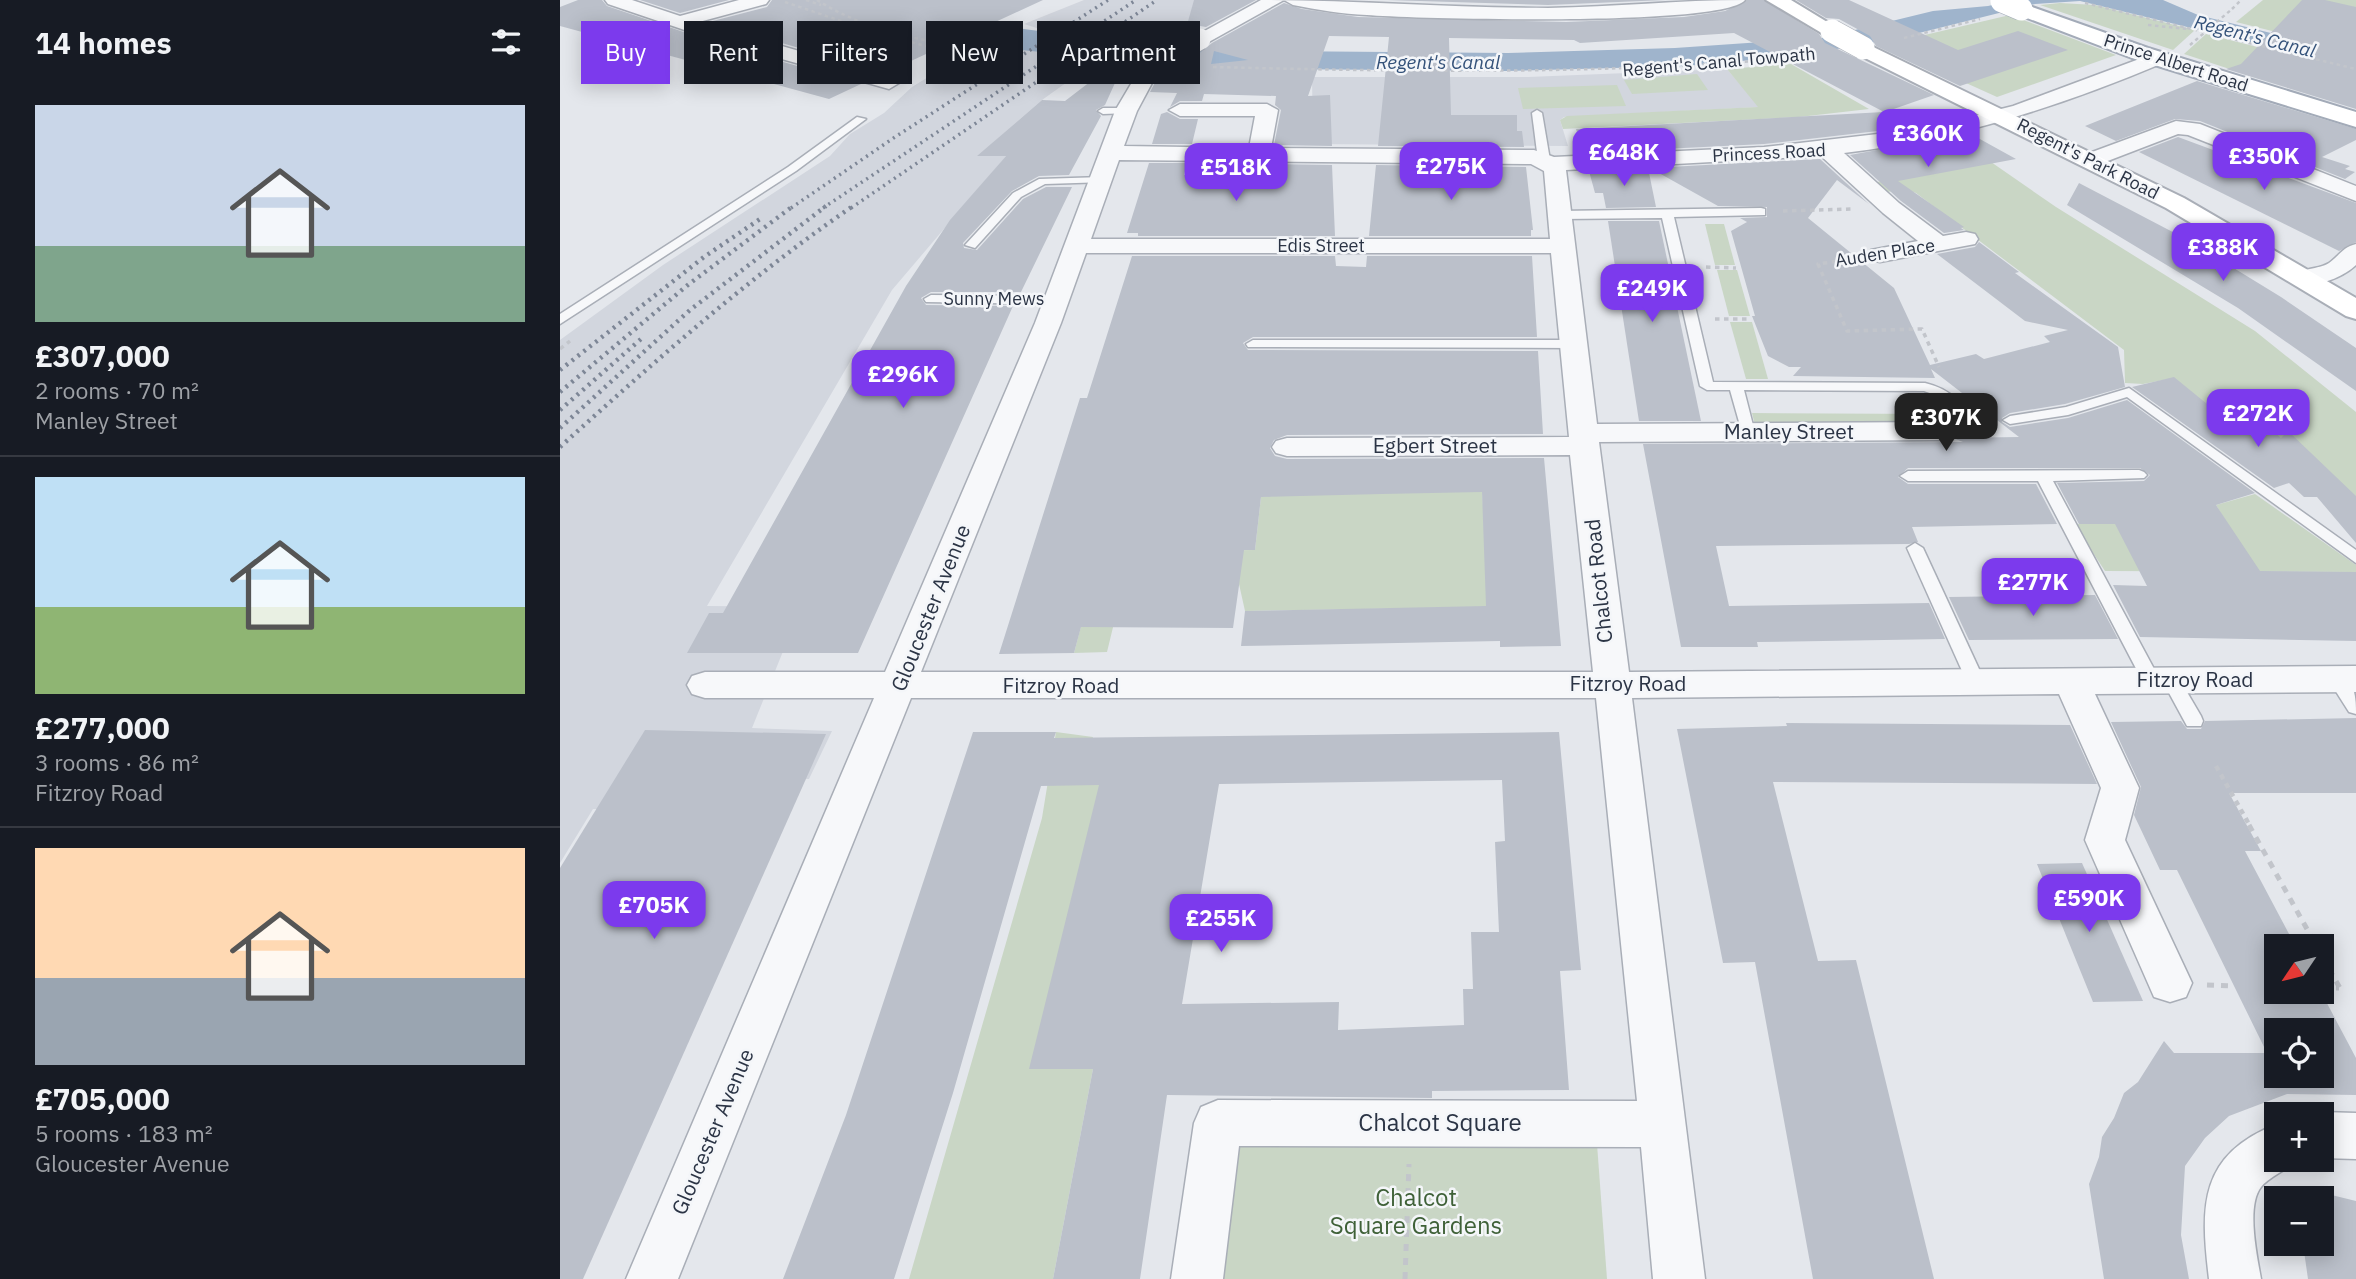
<!DOCTYPE html>
<html lang="en">
<head>
<meta charset="utf-8">
<style>
  :root { --surface:#171b24; --page:#20242c; --text:#f1f3f6; --muted:#9ea1a6; --line:#363941; --accent:#7c3aed }
  body { margin:0; font-family:"IBM Plex Sans",sans-serif; background:var(--page); color:var(--text); height:100vh; display:flex; flex-direction:column; font-size:26px; white-space:nowrap }
  * { box-sizing:border-box; margin:0 }
  p { font-size:23px; color:var(--muted) }
  .icon { flex:none; width:38px; height:38px; fill:none; stroke:currentColor; stroke-width:2; stroke-linecap:round; stroke-linejoin:round }
  .map { position:relative; flex:1; overflow:hidden }
  .drawer { display:flex; flex-direction:column; background:var(--surface); width:560px }
  .drawer>* { flex:none }
  .banner { position:absolute; left:21px; top:21px; width:665px; height:63px; display:flex; gap:14px }
  .needle { width:46px; rotate:235deg }
  .tools { position:absolute; left:1704px; top:934px; display:grid; gap:14px }
  .tools a { display:grid; place-items:center; width:70px; height:70px; border-radius:0px; background:var(--surface); box-shadow:0 4px 18px #0003; font-size:35px }
  .price { position:absolute; translate:-50% -60px; padding:0 16px; border-radius:14px; background:var(--accent); color:#fff; font-size:23px; line-height:46px; filter:drop-shadow(0 2px 4px #0008) }
  .price::after { content:''; position:absolute; left:50%; top:42px; width:21px; height:16px; margin-left:-10px; background:inherit; clip-path:polygon(0 0,100% 0,50% 100%) }
  .price.on { background:#222; color:#fff }
  ul { padding:0; list-style:none }
  li { display:grid; align-content:center; gap:14px; height:371px; padding:0 35px }
  li+li { border-top:2px solid var(--line) }
  li span { display:grid; place-items:center; height:217px; border-radius:0px; color:#555 }
  li>.icon { margin-inline-start:auto }
  span .icon { width:126px; height:126px; fill:#fffc; stroke-width:1 }
  li b { font-size:30px }
  h2 { display:flex; justify-content:space-between; align-items:center; height:84px; padding:0 35px; font-size:30px }
  .pill { padding:0 24px; border-radius:0px; background:var(--surface); box-shadow:0 4px 18px #0003; font-size:24px; line-height:63px }
  .pill.on { background:var(--accent); color:#fff }
  main { display:flex; flex:1; min-height:0 }
  .map>svg:first-child { display:block }
  .built { fill:#d2d6de }
  .green { fill:#c9d6c5 }
  .water { fill:#9fb4cc }
  .building { fill:#bbc0ca; fill-rule:evenodd }
  .lines { fill:none; stroke-linecap:round; stroke-linejoin:round }
  .lane-casing { stroke:#a9aeb7; stroke-width:3 }
  .street-casing { stroke:#a9aeb7; stroke-width:3 }
  .secondary-casing { stroke:#a9aeb7; stroke-width:4 }
  .primary-casing { stroke:#a3abb8; stroke-width:4 }
  .path-far3 { stroke:#c2c5cb; stroke-width:2.5; stroke-dasharray:3.5 3.5; stroke-linecap:butt }
  .path-far2 { stroke:#c2c5cb; stroke-width:3.5; stroke-dasharray:4.5 4.5; stroke-linecap:butt }
  .path-far1 { stroke:#c2c5cb; stroke-width:4.5; stroke-dasharray:5 5; stroke-linecap:butt }
  .path { stroke:#c2c5cb; stroke-width:5; stroke-dasharray:7 7; stroke-linecap:butt }
  .lane { fill:#f7f8fa; fill-rule:evenodd }
  .street { fill:#f7f8fa; fill-rule:evenodd }
  .secondary { fill:#fff; fill-rule:evenodd }
  .primary { fill:#fff; fill-rule:evenodd }
  .rail-far1 { stroke:#7d8696; stroke-width:3.5; stroke-dasharray:2 4.5; stroke-linecap:butt }
  .rail { stroke:#7d8696; stroke-width:4.5; stroke-dasharray:2.5 5; stroke-linecap:butt }
  .street-bridge-casing { stroke:#a9aeb7; stroke-width:23; stroke-linecap:butt }
  .secondary-bridge-casing { stroke:#a9aeb7; stroke-width:24; stroke-linecap:butt }
  .primary-bridge-casing { stroke:#a3abb8; stroke-width:24; stroke-linecap:butt }
  .path-bridge { stroke:#c2c5cb; stroke-width:2.5; stroke-dasharray:3.5 3.5; stroke-linecap:butt }
  .street-bridge { stroke:#f7f8fa; stroke-width:21 }
  .secondary-bridge { stroke:#fff; stroke-width:23 }
  .primary-bridge { stroke:#fff; stroke-width:23 }
  .labels { text-anchor:middle; stroke-width:5; stroke-linejoin:round; paint-order:stroke }
  .far-street-label { font-size:18px; fill:#2b3445; stroke:#f4f6f9 }
  .far-water-label { font-size:19px; font-style:italic; fill:#34527a; stroke:#f4f6f9 }
  .street-label { font-size:21px; fill:#2b3445; stroke:#f4f6f9 }
  .near-street-label { font-size:24px; fill:#2b3445; stroke:#f4f6f9 }
  .near-park-label { font-size:24px; fill:#3f6138; stroke:#f4f6f9 }
</style>
</head>
<body>
<main>
<section class="drawer">
<h2>14 homes<svg class="icon" aria-label="filters" viewBox="0 0 24 24"><path d="M4 7h16M4 17h16"/><circle cx="9" cy="7" r="2"/><circle cx="15" cy="17" r="2"/></svg></h2>
<ul>
<li><span style="background:linear-gradient(#c9d6e8 65%,#7fa58c 0)"><svg class="icon" aria-label="home" viewBox="0 0 24 24"><path d="M3 11l9-7 9 7M6 9v11h12V9"/></svg></span><div><b>£307,000</b><p>2 rooms · 70 m²</p><p>Manley Street</p></div></li>
<li><span style="background:linear-gradient(#bfe0f5 60%,#8fb573 0)"><svg class="icon" aria-label="home" viewBox="0 0 24 24"><path d="M3 11l9-7 9 7M6 9v11h12V9"/></svg></span><div><b>£277,000</b><p>3 rooms · 86 m²</p><p>Fitzroy Road</p></div></li>
<li><span style="background:linear-gradient(#ffd9b3 60%,#9aa5b1 0)"><svg class="icon" aria-label="home" viewBox="0 0 24 24"><path d="M3 11l9-7 9 7M6 9v11h12V9"/></svg></span><div><b>£705,000</b><p>5 rooms · 183 m²</p><p>Gloucester Avenue</p></div></li>
</ul>
</section>
<div class="map">
<svg width="1796" height="1279" viewBox="0 0 1796 1279">
  <rect width="100%" height="100%" fill="#e4e7ec"/>
  <!-- built -->
  <g class="built">
    <path d="M524 0H687L601 47 566 42V40L482 100 436 140 424 156H446L332 290 147 606 241 607 192 728 272 731 249 779 125 780 108 809H33L0 863V340L103 265 270 156 290 134 324 113 352 87 394 61 418 51 448 53 483 30 464 24Z"/>
    <path d="M1167 69 1199 107 1004 117 1000 120 1008 146 753 144 752 77H968Z"/>
  </g>
  <!-- green -->
  <g class="green">
    <path d="M1703 0H1796V52L1676 22Z"/>
    <path d="M1500 3 1535 5 1635 30 1613 50 1480 5Z"/>
    <path d="M1450 15 1556 55 1437 97 1322 45Z"/>
    <path d="M1646 34 1796 72 1700 79 1624 54Z"/>
    <path d="M1231 64 1309 109 1239 117 1003 129 1000 120 1007 116 1198 107 1167 69Z"/>
    <path d="M1137 74 1148 90 1072 94 1064 80Z"/>
    <path d="M1057 85 1066 106 963 109 958 88Z"/>
    <path d="M1431 162 1496 207 1695 331 1796 412V499L1763 465 1750 466 1693 412 1661 417 1614 378 1583 384 1565 383 1564 350 1356 193 1346 189 1327 192 1317 182Z"/>
    <path d="M1145 224H1164L1175 265H1155Z"/>
    <path d="M1157 270H1177L1190 316H1169Z"/>
    <path d="M658 291 585 551 695 550 701 497 921 466 928 607 685 611 679 584 563 586 547 652 514 653 560 478Z"/>
    <path d="M1170 322H1192L1208 379H1186Z"/>
    <path d="M1192 413 1374 414 1379 426 1195 425Z"/>
    <path d="M1695 494 1796 565V572L1545 571 1514 524 1667 523 1656 505Z"/>
    <path d="M496 732 533 737 522 785H562L470 1069H533L493 1279H349L482 818Z"/>
    <path d="M678 1144H1037L1047 1279H662Z"/>
  </g>
  <!-- water -->
  <path class="water" d="M1454 0H1603L1638 15 1796 54V68L1520 1 1475 4 1343 37 1238 56 1126 66 946 71 718 69 551 59 412 45 334 27 424 24 572 43 593 50 948 53 1115 48 1262 38 1373 11 1428 6Z"/>
  <!-- building -->
  <g class="building">
    <path d="M18 0H42L47 6 156 43 301 84 269 99 0 26V7Z"/>
    <path d="M80 0H169L120 13Z"/>
    <path d="M212 0H483L325 73 149 22 207 7Z"/>
    <path d="M634 0H696L646 27 640 26 625 32Z"/>
    <path d="M827 0H1105L988 5Z"/>
    <path d="M1187 0H1204L1259 34 1265 43 1374 95 1325 112 1367 110 1386 120 1361 126 1204 144 1023 153 1016 129 1324 112 1174 33 1020 43 1014 40 889 38 891 115H957V131H962L964 147 818 146 829 37 769 36 748 96 770 95 772 146 714 145 721 110 715 105 716 96 644 94 642 101H620L610 107 617 93 590 92 598 77 613 69 631 67 636 56 652 43 724 3 742 9 798 17 1006 22 1124 17 1165 11ZM654 51 688 60 651 64Z"/>
    <path d="M1236 0H1289L1398 50 1458 31 1508 50 1400 86 1316 46 1310 36 1279 19 1266 18Z"/>
    <path d="M1742 0H1765L1796 7V109L1666 69 1681 64Z"/>
    <path d="M569 52 545 105 536 110 541 116 509 175 479 176 452 191 403 243 404 248 417 250 463 199 486 187H512L461 292H371L361 298 366 305 453 306 298 653H127L149 613H163L346 286 390 220 446 156H417L482 100 505 101Z"/>
    <path d="M1637 81 1796 129V140L1762 157 1790 166 1785 169 1795 172 1785 179 1640 121 1615 119 1556 141 1525 126Z"/>
    <path d="M607 112 620 119H638L632 144H592L601 114Z"/>
    <path d="M1409 133 1456 159 1338 181 1404 227 1401 228 1404 230 1384 233 1341 201 1290 155Z"/>
    <path d="M1618 137 1796 203V242L1779 251 1579 152Z"/>
    <path d="M1260 159 1309 204 1277 180 1248 218 1334 288 1370 365 1416 354 1424 359 1490 342 1484 336 1508 330 1465 321 1377 254 1415 247 1419 242 1459 272 1455 273 1558 347 1565 387 1505 404 1450 413 1442 418V422L1450 427 1508 418 1567 400 1695 493 1656 505 1700 571 1796 572V641L1580 637 1553 585 1587 586 1555 524H1519L1497 483 1584 481 1590 475 1580 468H1348L1338 477 1348 484H1476L1497 524 1352 527 1358 542 1349 544 1156 546 1169 606 1369 603 1385 639 1197 642 1198 647H1121L1083 444 1403 442 1393 438 1459 437 1371 369 1375 378 1233 376 1241 367H1229L1208 356 1192 316H1195L1171 231 1187 222 1180 218 1207 217V207L1158 206 1090 168Z"/>
    <path d="M589 163H627L624 175 705 174 707 164 772 165 775 236H578V233H567Z"/>
    <path d="M816 165 966 167 973 230H971V236H809Z"/>
    <path d="M1088 168 1096 207 1046 208 1043 193H1035L1029 171Z"/>
    <path d="M1519 183 1628 240 1721 297 1796 348V391L1678 308 1507 205Z"/>
    <path d="M1048 221H1099L1141 421H1079Z"/>
    <path d="M572 256H775L776 266 806 267 807 256H972L977 337H693L683 343 688 350 978 351 983 434 727 435 714 440 710 448 715 456 727 459 984 458 1001 646 940 647V641L681 646 685 611 926 606 922 492 822 494 701 497 695 550H684L673 628 521 627 514 653 439 654 520 398H527Z"/>
    <path d="M1614 377 1663 417 1693 412 1721 438 1728 431 1796 496V543L1757 497H1744L1729 483 1714 488 1572 387Z"/>
    <path d="M1535 595 1558 639 1409 640 1389 597Z"/>
    <path d="M1796 718V793H1669L1701 851H1685L1736 947H1717V992H1761L1796 1058V1095L1727 1094 1669 1116 1645 1138 1625 1166 1621 1235 1629 1279H1544L1529 1184 1539 1157 1542 1137 1554 1118 1564 1093 1578 1082 1604 1041 1614 1053H1707L1617 870H1600L1574 815 1581 787 1551 722 1621 721 1627 729H1641L1645 721ZM1717 1031H1762V1076H1717Z"/>
    <path d="M1226 723 1510 725 1537 784 1213 782 1258 961 1296 960 1374 1279H1253L1195 962 1163 963 1117 729 1227 726Z"/>
    <path d="M85 730 266 734 23 1279H0V868Z"/>
    <path d="M413 732H496L494 738 999 732 1021 970 1000 971 1009 1090 872 1091V1098L607 1095 580 1279H493L533 1069H469L539 785 481 786 393 1093 334 1279H223L286 1115ZM942 780 945 841 935 842 939 932H911L913 989H903L904 1025 778 1030 779 1002 622 1004 659 784Z"/>
    <path d="M1522 863 1583 1001 1533 1002 1477 864Z"/>
    <path d="M1747 1189 1796 1201V1279H1748L1743 1244H1762V1199H1747Z"/>
  </g>
  <g class="lines">
    <defs>
      <g id="lane">
        <path d="M566 108 571 111 570 113 543 114 538 111 543 108Z"/>
        <path d="M977 110 982 113 990 160 984 163 978 160 972 113Z"/>
        <path d="M297 117 306 119 236 171 0 324V314L228 167Z"/>
        <path d="M543 177 547 178V182L485 184 461 197 415 248 405 245 453 193 479 179Z"/>
        <path d="M1201 208 1205 209V215L1114 217 1153 382 1365 383C1394 390 1403 404 1413 431L1411 434H1376V428L1397 427C1390 408 1384 397 1364 391L1184 390 1195 433 1193 436H1183L1170 390H1147L1140 386 1102 218 1000 219 994 215 1000 211Z"/>
        <path d="M371 295 497 296 504 300 497 304 366 302 364 299Z"/>
        <path d="M693 340H1012L1019 344 1012 348 688 347 686 344Z"/>
        <path d="M1569 388 1796 550V563L1567 397 1508 415 1450 424 1443 420 1450 416 1506 407Z"/>
        <path d="M1579 470 1584 472 1587 475 1584 478 1493 481 1600 680 1591 686 1582 680 1478 481H1348L1340 476 1348 471Z"/>
        <path d="M1355 543 1363 548 1425 682 1422 687H1410L1407 682 1347 548Z"/>
        <path d="M1777 673C1795 678 1796 698 1796 714L1789 712 1768 679Z"/>
        <path d="M1611 674 1617 675 1641 716 1643 721 1641 726H1627L1602 680Z"/>
      </g>
      <g id="street">
        <path d="M45 0H72L120 16 179 0H209L206 4 139 22 336 79 339 83 329 89 157 41 48 4Z"/>
        <path d="M701 0C797 0 892 8 988 8 1054 7 1119 0 1185 0 1163 27 856 19 807 15 782 14 758 10 733 5L724 0 647 43 640 45 630 39Z"/>
        <path d="M1598 52 1605 54 1608 58 1605 62C1501 106 1397 140 1284 153L1339 203 1383 236 1406 232 1415 234 1418 239 1415 244 1320 262 1311 260 1308 255 1311 250 1358 241 1323 213 1261 156 1006 170 1037 424 1381 422 1391 425 1396 431 1391 437 1381 440 1039 442 1069 672 1796 666V692L1535 694 1579 788 1565 840 1632 983 1626 997 1610 1002 1594 997 1525 840 1541 788 1499 694 1072 698 1145 1279H1093L1081 1147 679 1146 663 1279H611L634 1123 641 1107 658 1100 1077 1101 1036 698H351L118 1279H66L314 698H145L132 694 127 685 132 676 145 672H325L475 323 555 111 584 62 591 60 601 66 577 111 564 146 689 148 695 116H620L609 110 620 104H707L718 110 711 148 974 150 994 157 1204 147 1361 129 1453 106ZM559 160 971 164 984 171 990 239H531ZM526 253H991L1009 437 727 438 716 441 712 447 716 453 727 456 1010 455 1033 672H361L501 323Z"/>
        <path d="M1616 121 1640 124 1796 186V201L1628 135 1618 134 1532 167 1521 160 1524 155Z"/>
        <path d="M1796 244V265C1782 278 1756 288 1737 283L1733 278C1741 267 1758 270 1769 263 1779 256 1783 247 1796 244Z"/>
        <path d="M1762 1112 1796 1113V1159L1762 1158V1115H1755Z"/>
        <path d="M1717 1124V1160H1735C1727 1171 1711 1175 1701 1187 1686 1206 1697 1256 1701 1279H1649C1640 1205 1639 1155 1717 1124Z"/>
      </g>
      <g id="secondary">
        <path d="M1206 0H1231L1282 31 1272 37 1265 35Z"/>
        <path d="M1303 42 1624 198 1796 298V319L1786 316 1606 208 1295 53 1292 48 1295 43Z"/>
      </g>
      <path id="primary" d="M1461 3 1588 48 1796 112V127L1572 58 1454 13 1451 9 1454 5Z"/>
    </defs>
    <!-- lane casing -->
    <use href="#lane" class="lane-casing"/>
    <!-- street casing -->
    <use href="#street" class="street-casing"/>
    <!-- secondary casing -->
    <use href="#secondary" class="secondary-casing"/>
    <!-- primary casing -->
    <use href="#primary" class="primary-casing"/>
    <!-- path-far3 -->
    <g class="path-far3">
      <path d="M246 0 261 5"/>
      <path d="M257 0C317 38 393 47 462 51"/>
      <path d="M225 2 316 33 366 46"/>
      <path d="M1525 3 1796 69"/>
      <path d="M1672 9 1681 0"/>
      <path d="M1588 25 1628 29"/>
      <path d="M1344 38 1420 19"/>
      <path d="M71 48 93 40"/>
      <path d="M544 67 550 60H564"/>
      <path d="M653 67C856 72 1051 75 1253 56"/>
    </g>
    <!-- path-far2 -->
    <g class="path-far2">
      <path d="M1223 211 1291 209"/>
      <path d="M1294 259 1258 264 1287 331 1362 329 1379 367"/>
      <path d="M1146 267 1176 268"/>
      <path d="M1155 319H1191"/>
      <path d="M0 349 10 341"/>
    </g>
    <!-- path-far1 -->
    <path class="path-far1" d="M1656 766 1690 826"/>
    <!-- path -->
    <g class="path">
      <path d="M1689 825 1757 947"/>
      <path d="M1762 957 1780 988"/>
      <path d="M1647 985 1674 986"/>
      <path d="M1762 988H1779"/>
      <path d="M845 1279 849 1164"/>
    </g>
    <!-- lane -->
    <use href="#lane" class="lane"/>
    <!-- street -->
    <use href="#street" class="street"/>
    <!-- secondary -->
    <use href="#secondary" class="secondary"/>
    <!-- primary -->
    <use href="#primary" class="primary"/>
    <!-- rail-far1 -->
    <g class="rail-far1">
      <path d="M231 208 335 137 548 0"/>
      <path d="M263 208 576 0"/>
      <path d="M291 208 597 0"/>
    </g>
    <!-- rail -->
    <g class="rail">
      <path d="M0 370 144 257 200 219"/>
      <path d="M0 392 129 284 233 206"/>
      <path d="M0 410 81 339"/>
      <path d="M0 428 130 310 266 206"/>
      <path d="M0 447C94 362 188 278 293 206"/>
    </g>
    <defs>
      <path id="street-bridge" d="M591 66 640 39"/>
      <path id="secondary-bridge" d="M1272 31 1303 48"/>
      <path id="primary-bridge" d="M1442 1 1461 9"/>
    </defs>
    <!-- street-bridge casing -->
    <use href="#street-bridge" class="street-bridge-casing"/>
    <!-- secondary-bridge casing -->
    <use href="#secondary-bridge" class="secondary-bridge-casing"/>
    <!-- primary-bridge casing -->
    <use href="#primary-bridge" class="primary-bridge-casing"/>
    <!-- path-bridge -->
    <g class="path-bridge">
      <path d="M1630 45 1672 9"/>
      <path d="M544 67 564 69"/>
    </g>
    <!-- street-bridge -->
    <use href="#street-bridge" class="street-bridge"/>
    <!-- secondary-bridge -->
    <use href="#secondary-bridge" class="secondary-bridge"/>
    <!-- primary-bridge -->
    <use href="#primary-bridge" class="primary-bridge"/>
  </g>
  <g class="labels">
    <!-- far-street labels -->
    <g class="far-street-label">
      <text transform="translate(1159 62) rotate(-5)" y="6">Regent's Canal Towpath</text>
      <text transform="translate(1616 63) rotate(18)" y="6">Prince Albert Road</text>
      <text transform="translate(1209 153) rotate(-3)" y="6">Princess Road</text>
      <text transform="translate(1528 159) rotate(27)" y="6">Regent's Park Road</text>
      <text x="761" y="252">Edis Street</text>
      <text transform="translate(1325 253) rotate(-9)" y="6">Auden Place</text>
      <text x="434" y="305">Sunny Mews</text>
    </g>
    <!-- far-water labels -->
    <g class="far-water-label">
      <text transform="translate(1695 36) rotate(14)" y="7">Regent's Canal</text>
      <text x="878" y="69">Regent's Canal</text>
    </g>
    <!-- street labels -->
    <g class="street-label">
      <text x="1229" y="439">Manley Street</text>
      <text x="875" y="453">Egbert Street</text>
      <text transform="translate(1039 581) rotate(-96)" y="7">Chalcot Road</text>
      <text transform="translate(371 608) rotate(-68)" y="7">Gloucester Avenue</text>
      <text x="1635" y="687">Fitzroy Road</text>
      <text x="1068" y="691">Fitzroy Road</text>
      <text x="501" y="693">Fitzroy Road</text>
      <text transform="translate(153 1132) rotate(-67)" y="7">Gloucester Avenue</text>
    </g>
    <!-- near-street labels -->
    <g class="near-street-label">
      <text x="880" y="1131">Chalcot Square</text>
    </g>
    <!-- near-park labels -->
    <g class="near-park-label">
      <text x="856" y="1206">Chalcot<tspan x="856" dy="28">Square Gardens</tspan></text>
    </g>
  </g>
</svg>
<div class="tools">
<a><svg class="needle" viewBox="-14 -14 28 28"><path d="M0-13l5 13h-10z" fill="#e53935"/><path d="M0 13l5-13h-10z" fill="#9ea1a6"/></svg></a>
<a><svg class="icon" aria-label="locate" viewBox="0 0 24 24"><circle cx="12" cy="12" r="6"/><path d="M12 2v4M12 18v4M2 12h4M18 12h4"/></svg></a>
<a>+</a>
<a>−</a>
</div>
<b class="price" style="left:1368px;top:169px">£360K</b>
<b class="price" style="left:1064px;top:188px">£648K</b>
<b class="price" style="left:1704px;top:192px">£350K</b>
<b class="price" style="left:891px;top:202px">£275K</b>
<b class="price" style="left:676px;top:203px">£518K</b>
<b class="price" style="left:1663px;top:283px">£388K</b>
<b class="price" style="left:1092px;top:324px">£249K</b>
<b class="price" style="left:343px;top:410px">£296K</b>
<b class="price" style="left:1698px;top:449px">£272K</b>
<b class="price on" style="left:1386px;top:453px">£307K</b>
<b class="price" style="left:1473px;top:618px">£277K</b>
<b class="price" style="left:1529px;top:934px">£590K</b>
<b class="price" style="left:94px;top:941px">£705K</b>
<b class="price" style="left:661px;top:954px">£255K</b>
<div class="banner">
<a class="pill on">Buy</a>
<a class="pill">Rent</a>
<a class="pill">Filters</a>
<a class="pill">New</a>
<a class="pill">Apartment</a>
</div>
</div>
</main>
</body>
</html>
